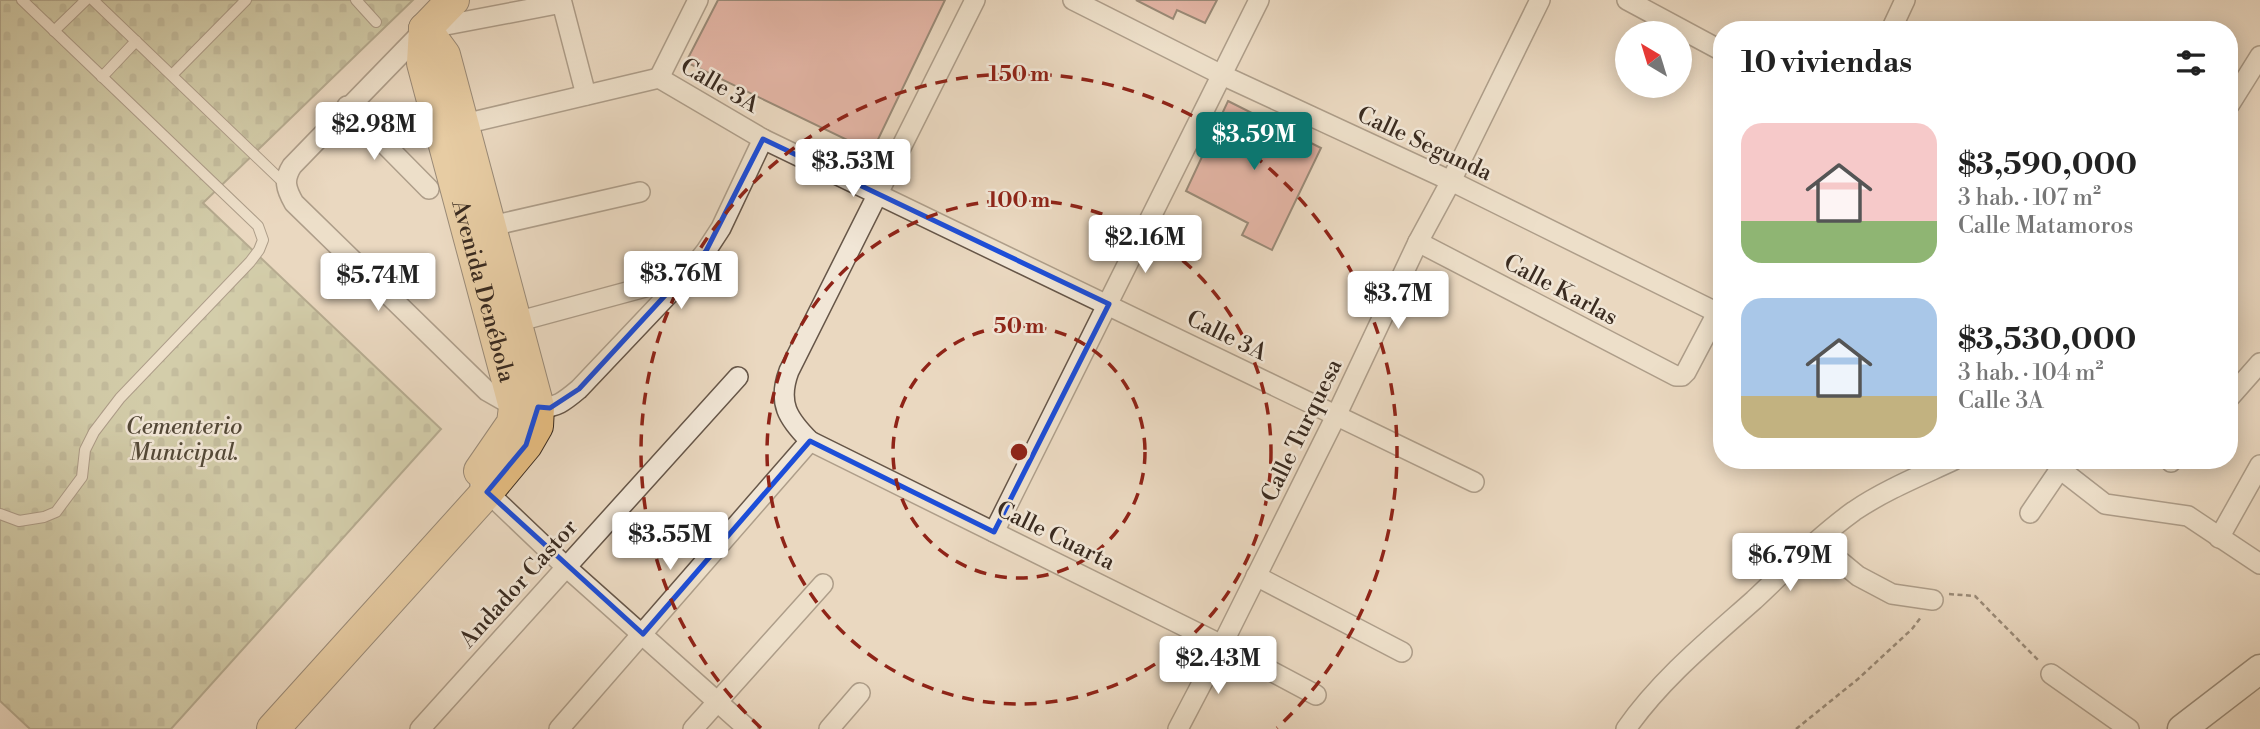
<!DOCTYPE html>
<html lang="es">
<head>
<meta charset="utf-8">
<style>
  :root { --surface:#fff; --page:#f6f6f6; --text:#222; --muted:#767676; --accent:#0f766e }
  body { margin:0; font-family:"Libre Bodoni",serif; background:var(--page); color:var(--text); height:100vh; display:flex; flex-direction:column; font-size:26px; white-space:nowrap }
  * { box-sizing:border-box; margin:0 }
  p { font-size:23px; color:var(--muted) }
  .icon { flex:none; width:38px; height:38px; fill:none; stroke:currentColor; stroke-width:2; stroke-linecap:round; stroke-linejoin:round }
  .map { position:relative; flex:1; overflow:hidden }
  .sheet { position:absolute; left:1713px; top:21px; width:525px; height:448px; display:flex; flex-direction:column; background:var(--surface); border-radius:28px; box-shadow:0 4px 18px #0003 }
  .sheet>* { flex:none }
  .needle { width:46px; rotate:322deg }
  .buttons { position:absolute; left:1615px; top:21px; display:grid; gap:14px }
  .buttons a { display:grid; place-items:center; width:77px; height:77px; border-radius:50%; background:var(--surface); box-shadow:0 4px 18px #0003; font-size:35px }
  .price { position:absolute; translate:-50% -60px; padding:0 16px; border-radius:7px; background:#fff; color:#222; font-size:23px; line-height:46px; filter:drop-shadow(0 2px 4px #0008) }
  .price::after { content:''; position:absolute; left:50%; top:42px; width:21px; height:16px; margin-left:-10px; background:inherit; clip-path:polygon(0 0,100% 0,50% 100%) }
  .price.selected { background:var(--accent); color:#fff }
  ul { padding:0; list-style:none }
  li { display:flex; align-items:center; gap:21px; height:175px; padding:0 28px }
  li span { display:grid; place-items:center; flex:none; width:196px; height:140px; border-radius:21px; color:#555 }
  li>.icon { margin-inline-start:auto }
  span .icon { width:84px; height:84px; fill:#fffc; stroke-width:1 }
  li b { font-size:30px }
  h2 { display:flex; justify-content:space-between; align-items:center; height:84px; padding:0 28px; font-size:30px }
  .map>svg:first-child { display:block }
  .cemetery { fill:url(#cemetery-stones); stroke:#797458; stroke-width:2 }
  .building { fill:#db8b85; stroke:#3a2b20; stroke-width:2 }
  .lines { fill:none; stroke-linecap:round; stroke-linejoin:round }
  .service-casing { stroke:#665648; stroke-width:12 }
  .minor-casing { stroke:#665648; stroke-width:22 }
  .secondary-casing { stroke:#3a2b20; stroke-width:31 }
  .primary-casing { stroke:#3a2b20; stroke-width:34 }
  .path { stroke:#3a2b20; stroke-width:2.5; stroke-dasharray:5 3.5; stroke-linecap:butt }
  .service { stroke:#f1e6d6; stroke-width:10 }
  .minor { stroke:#f1e6d6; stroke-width:19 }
  .secondary { stroke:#f1e6d6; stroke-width:28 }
  .primary { stroke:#e5bc80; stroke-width:32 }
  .marked { fill:none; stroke:#1d4ed8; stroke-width:5; stroke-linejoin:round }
  .ring { fill:none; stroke:#8f2418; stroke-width:3.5; stroke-dasharray:12 9 }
  .labels { text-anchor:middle; stroke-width:5; stroke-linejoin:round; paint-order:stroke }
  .street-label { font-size:23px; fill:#3a2b20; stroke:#f1e6d6 }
  .park-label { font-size:23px; font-style:italic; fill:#534837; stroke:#f1e6d6 }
  .centre { fill:#8f2418; stroke:#f1e6d6; stroke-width:3.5 }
  .ring-label { font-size:21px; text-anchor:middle; font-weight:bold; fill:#8f2418; stroke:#f1e6d6; stroke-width:5; stroke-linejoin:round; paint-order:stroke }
</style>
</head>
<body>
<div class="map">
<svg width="2260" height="729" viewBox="0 0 2260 729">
  <defs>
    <pattern id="cemetery-stones" width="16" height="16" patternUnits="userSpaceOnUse" patternTransform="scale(1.75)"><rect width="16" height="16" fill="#b8be91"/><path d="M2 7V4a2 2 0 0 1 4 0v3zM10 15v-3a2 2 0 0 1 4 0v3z" fill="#979b76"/></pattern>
  </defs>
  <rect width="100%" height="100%" fill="#ead8c0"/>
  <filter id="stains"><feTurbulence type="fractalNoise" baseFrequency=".00286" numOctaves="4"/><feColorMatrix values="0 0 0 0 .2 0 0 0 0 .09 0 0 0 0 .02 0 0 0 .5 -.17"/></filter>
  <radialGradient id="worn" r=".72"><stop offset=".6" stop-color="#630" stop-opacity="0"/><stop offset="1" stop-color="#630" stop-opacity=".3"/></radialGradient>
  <!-- cemetery -->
  <path class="cemetery" d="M0 0H413L203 203 441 429 171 729H30L0 701Z"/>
  <!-- building -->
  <g class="building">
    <path d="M718 0H945L872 152 686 62Z"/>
    <path d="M1136 0H1217L1205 23 1177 10 1173 19Z"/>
    <path d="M1228 101 1321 148 1272 250 1242 235 1248 223 1186 191Z"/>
  </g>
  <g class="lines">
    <defs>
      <g id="service">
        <path d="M93 0 285 184"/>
        <path d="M356 0 376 22"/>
        <path d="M54 31 86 0"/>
        <path d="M172 75 246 0"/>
        <path d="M102 77 136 41"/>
        <path d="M0 514 19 521 44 517 56 512 82 477 85 450 94 432 120 398 250 262 259 250 263 240 258 226 22 0"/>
      </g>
      <g id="minor">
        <path d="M975 0 789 371C777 403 788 419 810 441L1222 645 1316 695"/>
        <path d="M1073 0 1222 75 1451 181 1712 310 1715 317"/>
        <path d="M1627 0 1722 51"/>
        <path d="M1891 30 1905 0"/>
        <path d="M659 78 763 139 1474 482"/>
        <path d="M659 78 698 0"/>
        <path d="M2230 104 2260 56"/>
        <path d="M347 106 429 189"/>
        <path d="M464 124 659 78"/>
        <path d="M491 226 640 192"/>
        <path d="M1418 242 1676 376H1682L1686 372 1715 317"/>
        <path d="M516 322 686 276"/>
        <path d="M2230 397 2260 363"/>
        <path d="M515 407 487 391 294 203C286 189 283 180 292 166L425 29 562 3 586 95"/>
        <path d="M538 407C556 409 566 400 579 389L687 275 706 251 721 228 763 139"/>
        <path d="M2171 462 2173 460"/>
        <path d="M2060 469 2105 504 2188 516 2260 564"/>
        <path d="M480 485 565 566 748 729"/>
        <path d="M2030 513 2060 469 2063 460"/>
        <path d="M994 532 1259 0"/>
        <path d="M2219 538 2260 465"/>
        <path d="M1808 550 1835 557 1858 576 1892 594 1933 600"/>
        <path d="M1256 576 1402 652"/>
        <path d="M2051 674 2129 729"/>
        <path d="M420 729 738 377"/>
        <path d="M559 729 810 441"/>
        <path d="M693 729 823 584"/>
        <path d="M829 729 860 693"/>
        <path d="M1178 729 1222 645 1336 416 1418 242 1451 181 1540 0"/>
        <path d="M1626 729C1661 679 1709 640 1754 600 1786 570 1818 537 1854 511 1885 490 1920 476 1954 460"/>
      </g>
      <path id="secondary" d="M2182 729 2260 669"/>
      <g id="primary">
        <path id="s1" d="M425 29 423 63 515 407 513 423 480 471"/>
        <path d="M425 29 453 0"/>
        <path d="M273 729 487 492 526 445 537 426 538 407 444 55 425 29"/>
      </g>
    </defs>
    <!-- service casing -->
    <use href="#service" class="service-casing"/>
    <!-- minor casing -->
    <use href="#minor" class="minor-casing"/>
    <!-- secondary casing -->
    <use href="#secondary" class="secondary-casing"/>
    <!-- primary casing -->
    <use href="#primary" class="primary-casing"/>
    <!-- path -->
    <g class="path">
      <path d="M1949 594 1975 596 2038 660"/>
      <path d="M1796 729 1858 679 1912 629 1921 617"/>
    </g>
    <!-- service -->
    <use href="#service" class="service"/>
    <!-- minor -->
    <use href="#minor" class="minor"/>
    <!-- secondary -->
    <use href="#secondary" class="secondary"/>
    <!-- primary -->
    <use href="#primary" class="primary"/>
  </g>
  <!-- marked area -->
  <path d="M0 0H2260V729H0ZM763 139 1109 304 994 532 810 441 643 634 487 492 526 445 538 407 550 408 579 389 706 251Z" fill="#ead8c0" fill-opacity=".55" fill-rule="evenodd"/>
  <path class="marked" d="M763 139 1109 304 994 532 810 441 643 634 487 492 526 445 538 407 550 408 579 389 706 251Z"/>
  <!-- distance rings -->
  <g class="ring">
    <circle cx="1019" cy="452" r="126"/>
    <circle cx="1019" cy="452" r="252"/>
    <path d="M761 728A378 378 0 1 1 1277 728"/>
  </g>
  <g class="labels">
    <!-- street labels -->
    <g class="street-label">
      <text transform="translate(720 85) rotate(30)" y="8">Calle 3A</text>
      <text transform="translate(1425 143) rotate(25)" y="8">Calle Segunda</text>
      <text transform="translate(1561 289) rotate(28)" y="8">Calle Karlas</text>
      <text dy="8" stroke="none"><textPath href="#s1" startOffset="270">Avenida Denébola</textPath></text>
      <text transform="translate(1227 335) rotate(26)" y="8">Calle 3A</text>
      <text transform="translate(1301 430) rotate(-64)" y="8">Calle Turquesa</text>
      <text transform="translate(1056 535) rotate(26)" y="8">Calle Cuarta</text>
      <text transform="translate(518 583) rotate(-48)" y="8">Andador Castor</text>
    </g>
    <!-- park labels -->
    <g class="park-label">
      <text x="184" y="434">Cementerio<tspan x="184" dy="26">Municipal.</tspan></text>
    </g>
  </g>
  <circle cx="1019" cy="452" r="10" class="centre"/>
  <g class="ring-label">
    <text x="1019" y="81">150 m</text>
    <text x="1019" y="207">100 m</text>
    <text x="1019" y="333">50 m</text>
  </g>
  <rect width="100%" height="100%" filter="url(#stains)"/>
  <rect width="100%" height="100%" fill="url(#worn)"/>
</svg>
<div class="buttons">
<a><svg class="needle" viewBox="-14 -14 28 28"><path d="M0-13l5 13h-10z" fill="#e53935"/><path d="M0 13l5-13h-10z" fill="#767676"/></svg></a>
</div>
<b class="price" style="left:374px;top:162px">$2.98M</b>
<b class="price selected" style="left:1254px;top:172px">$3.59M</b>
<b class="price" style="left:853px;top:199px">$3.53M</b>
<b class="price" style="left:1145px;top:275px">$2.16M</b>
<b class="price" style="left:681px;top:311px">$3.76M</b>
<b class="price" style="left:378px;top:313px">$5.74M</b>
<b class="price" style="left:1398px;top:331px">$3.7M</b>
<b class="price" style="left:670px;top:572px">$3.55M</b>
<b class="price" style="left:1790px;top:593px">$6.79M</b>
<b class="price" style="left:1218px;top:696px">$2.43M</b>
<section class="sheet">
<h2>10 viviendas<svg class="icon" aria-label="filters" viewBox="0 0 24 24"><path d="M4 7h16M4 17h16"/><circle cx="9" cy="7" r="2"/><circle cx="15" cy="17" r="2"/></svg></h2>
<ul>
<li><span style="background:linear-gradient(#f6c9c9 70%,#8fb573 0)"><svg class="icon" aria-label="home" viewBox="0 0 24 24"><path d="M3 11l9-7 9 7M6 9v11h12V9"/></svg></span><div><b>$3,590,000</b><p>3 hab. · 107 m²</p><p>Calle Matamoros</p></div></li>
<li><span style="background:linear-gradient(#a9c7e8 70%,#c2b280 0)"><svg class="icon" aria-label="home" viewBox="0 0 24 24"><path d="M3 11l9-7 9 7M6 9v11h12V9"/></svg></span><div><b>$3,530,000</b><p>3 hab. · 104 m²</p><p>Calle 3A</p></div></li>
</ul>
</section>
</div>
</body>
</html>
